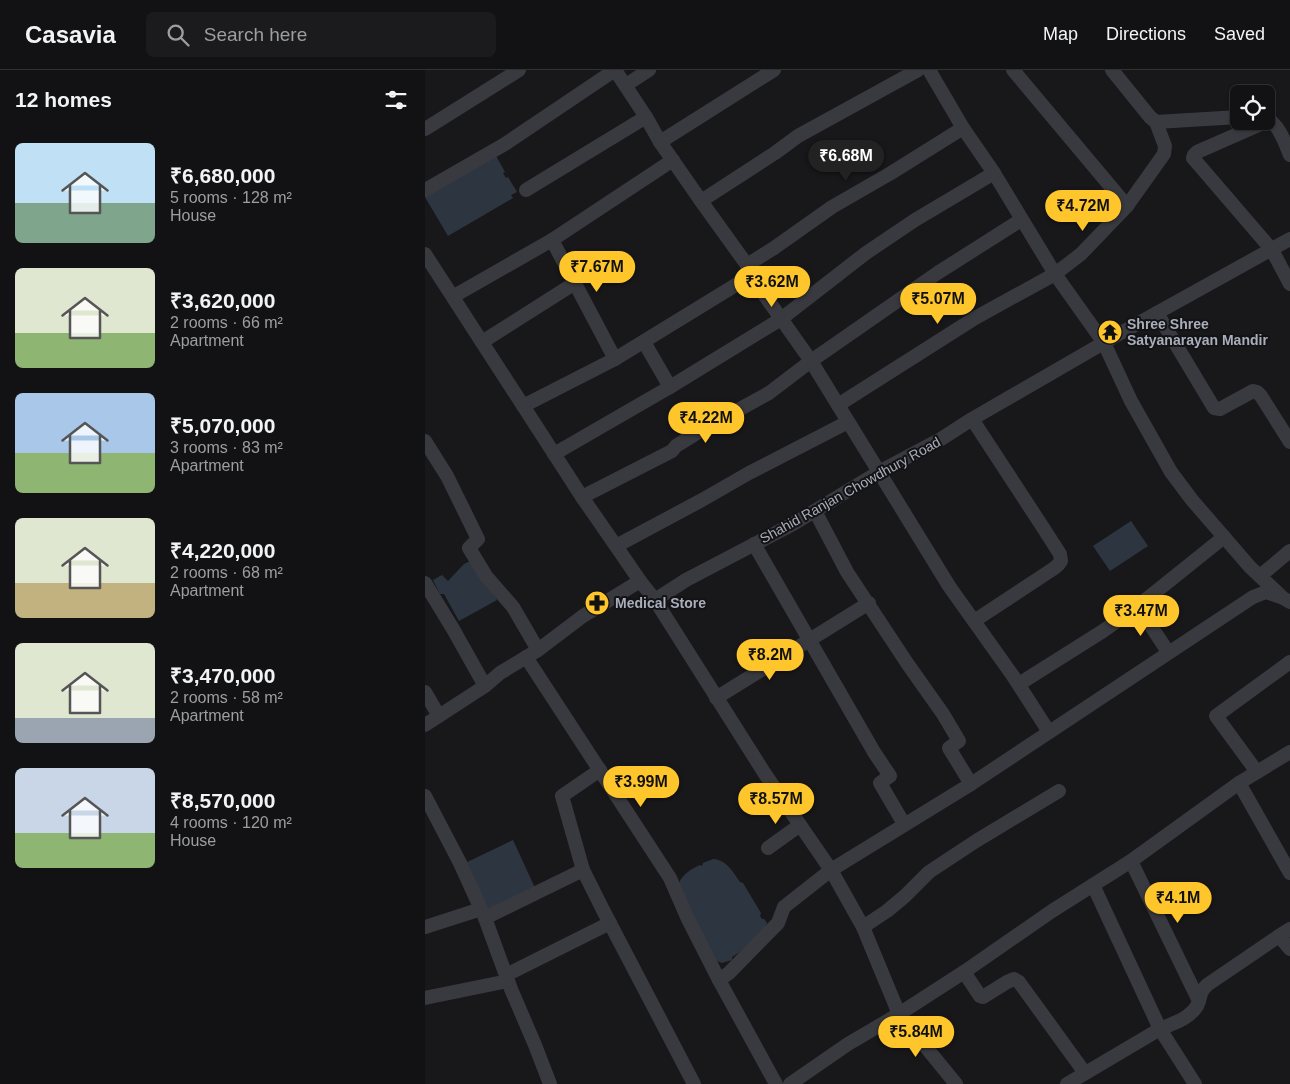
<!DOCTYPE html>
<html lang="en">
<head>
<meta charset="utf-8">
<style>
  :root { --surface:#121214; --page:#1b1b1d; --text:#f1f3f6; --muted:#9c9ea0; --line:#313234; --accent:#ffc62b }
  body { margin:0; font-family:Helvetica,sans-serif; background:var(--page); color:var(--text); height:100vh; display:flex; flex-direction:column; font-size:19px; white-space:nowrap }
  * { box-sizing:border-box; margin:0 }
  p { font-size:16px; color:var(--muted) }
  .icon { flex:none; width:28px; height:28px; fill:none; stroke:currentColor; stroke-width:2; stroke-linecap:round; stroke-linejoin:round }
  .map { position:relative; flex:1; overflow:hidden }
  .sheet { display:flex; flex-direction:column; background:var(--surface); width:425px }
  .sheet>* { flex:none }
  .tools { position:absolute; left:805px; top:15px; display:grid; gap:10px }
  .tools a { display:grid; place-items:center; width:45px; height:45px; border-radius:8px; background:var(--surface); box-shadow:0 1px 4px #0004,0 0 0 1px var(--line); font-size:25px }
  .price { position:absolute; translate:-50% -42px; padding:0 11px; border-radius:18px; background:var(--accent); color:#111; font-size:16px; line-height:32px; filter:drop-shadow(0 1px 2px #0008) }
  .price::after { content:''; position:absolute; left:50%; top:30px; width:15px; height:11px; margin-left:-8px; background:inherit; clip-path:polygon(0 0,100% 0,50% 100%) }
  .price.active { background:#222; color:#fff }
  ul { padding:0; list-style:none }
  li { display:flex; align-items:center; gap:15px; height:125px; padding:0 15px }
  li span { display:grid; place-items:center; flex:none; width:140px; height:100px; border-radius:8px; color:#555 }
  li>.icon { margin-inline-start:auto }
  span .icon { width:60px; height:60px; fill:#fffc; stroke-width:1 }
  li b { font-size:21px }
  h2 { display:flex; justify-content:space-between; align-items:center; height:60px; padding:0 15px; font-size:21px }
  header { display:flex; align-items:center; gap:30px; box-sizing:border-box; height:70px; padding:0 25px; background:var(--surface); border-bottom:1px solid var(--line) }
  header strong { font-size:24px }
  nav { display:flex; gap:28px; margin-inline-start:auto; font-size:18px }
  .search { width:350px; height:45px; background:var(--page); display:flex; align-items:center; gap:12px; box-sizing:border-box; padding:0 18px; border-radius:8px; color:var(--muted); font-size:19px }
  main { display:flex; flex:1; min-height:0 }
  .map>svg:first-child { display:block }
  .water { fill:#2d3640 }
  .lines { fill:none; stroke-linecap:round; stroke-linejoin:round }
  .minor { stroke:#393940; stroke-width:14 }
  .labels { text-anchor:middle; stroke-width:4; stroke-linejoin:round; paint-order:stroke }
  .poi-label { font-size:14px; font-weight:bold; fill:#a9aebb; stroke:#131315; text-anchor:start }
  .street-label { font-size:14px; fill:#a9aebb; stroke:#131315 }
</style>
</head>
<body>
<header>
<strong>Casavia</strong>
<div class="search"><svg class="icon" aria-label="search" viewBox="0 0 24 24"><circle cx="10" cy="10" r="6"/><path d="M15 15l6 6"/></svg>Search here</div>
<nav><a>Map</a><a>Directions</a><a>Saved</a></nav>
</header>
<main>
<section class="sheet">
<h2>12 homes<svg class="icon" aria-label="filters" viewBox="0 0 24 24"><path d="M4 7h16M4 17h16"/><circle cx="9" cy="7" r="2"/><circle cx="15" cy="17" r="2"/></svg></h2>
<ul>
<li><span style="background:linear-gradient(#bfe0f5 60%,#7fa58c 0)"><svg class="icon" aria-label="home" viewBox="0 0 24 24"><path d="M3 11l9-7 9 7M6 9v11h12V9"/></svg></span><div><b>₹6,680,000</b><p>5 rooms · 128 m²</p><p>House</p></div></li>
<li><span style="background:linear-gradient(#dfe7d0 65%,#8fb573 0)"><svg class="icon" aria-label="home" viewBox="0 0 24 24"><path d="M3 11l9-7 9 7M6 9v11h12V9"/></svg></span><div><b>₹3,620,000</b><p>2 rooms · 66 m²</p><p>Apartment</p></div></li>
<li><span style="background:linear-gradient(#a9c7e8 60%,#8fb573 0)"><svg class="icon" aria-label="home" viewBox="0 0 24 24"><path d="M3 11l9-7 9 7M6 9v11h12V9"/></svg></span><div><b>₹5,070,000</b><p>3 rooms · 83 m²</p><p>Apartment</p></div></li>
<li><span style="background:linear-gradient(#dfe7d0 65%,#c2b280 0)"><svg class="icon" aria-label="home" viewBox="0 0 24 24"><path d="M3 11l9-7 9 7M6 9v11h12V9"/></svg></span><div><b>₹4,220,000</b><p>2 rooms · 68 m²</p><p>Apartment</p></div></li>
<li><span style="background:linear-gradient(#dfe7d0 75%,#9aa5b1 0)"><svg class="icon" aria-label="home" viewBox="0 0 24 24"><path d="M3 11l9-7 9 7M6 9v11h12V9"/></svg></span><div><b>₹3,470,000</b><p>2 rooms · 58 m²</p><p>Apartment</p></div></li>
<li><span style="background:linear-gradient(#c9d6e8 65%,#8fb573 0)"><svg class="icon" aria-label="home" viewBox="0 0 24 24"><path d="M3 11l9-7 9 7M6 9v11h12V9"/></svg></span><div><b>₹8,570,000</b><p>4 rooms · 120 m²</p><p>House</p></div></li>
</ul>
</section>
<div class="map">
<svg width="865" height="1014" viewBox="0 0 865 1014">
  <rect width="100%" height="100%" fill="#18181a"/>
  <!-- water -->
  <g class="water">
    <path d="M70 84 80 102 78 103 81 108 83 107 92 122 86 125 88 128 23 166 0 127Z"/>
    <path d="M706 451 723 476 685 501 668 476Z"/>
    <path d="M49 489 72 530 34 551 19 524H15L8 510 17 505 23 511 39 494Z"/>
    <path d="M88 770 110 818 61 841 38 794Z"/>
    <path d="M288 789C302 790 308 802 315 812L318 813 336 843 335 846 337 849H339L342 853C337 866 319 880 307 887V890L297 893 292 891 274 858 254 813C258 804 266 799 275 795L277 796 278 793Z"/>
  </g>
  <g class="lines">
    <!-- minor -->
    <g class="minor">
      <path d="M190 0 221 47 235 72 276 131 322 195 338 223 386 291 524 516 588 606 624 662"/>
      <path d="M504 0 538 58 569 103 630 204 679 273 706 331 746 402 767 430 825 497 856 526"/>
      <path d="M588 0 702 136"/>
      <path d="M687 0 725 47 731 52 814 47"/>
      <path d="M201 15 224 0"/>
      <path d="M841 48C854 54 860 73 865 85"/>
      <path d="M845 50 772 82 769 85 768 88 847 180 865 214"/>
      <path d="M0 59 94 0"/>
      <path d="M235 72 349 0"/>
      <path d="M0 120 80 74 190 0"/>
      <path d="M101 120 221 47"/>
      <path d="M276 131 350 83 373 66 493 0"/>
      <path d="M127 170 190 289"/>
      <path d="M0 184 157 427 191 476 215 511"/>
      <path d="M322 195 349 178 407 137 466 103 538 58"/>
      <path d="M29 226 127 170 248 90"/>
      <path d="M732 243 789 338 795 339 828 321 832 322 836 326 865 372"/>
      <path d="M57 272 150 213"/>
      <path d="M219 272 245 317"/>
      <path d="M413 335 550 248 630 204 656 184 702 136 739 84 740 76 731 52"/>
      <path d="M98 336 190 289 327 205"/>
      <path d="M547 349 617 456 635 484 636 491 633 495 628 499 549 551"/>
      <path d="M0 371 22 406 53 469 44 478 61 506 88 537 113 580"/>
      <path d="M129 384 245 317 356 249 441 183 490 150 569 103"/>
      <path d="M157 427 247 381 251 376 275 361 344 323 386 291 514 202 596 150"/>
      <path d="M390 441 422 502 482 593 518 644 534 671 524 678 546 714"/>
      <path d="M329 474 449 682 465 706 455 713 479 754"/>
      <path d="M191 476 277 430 324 403 423 352"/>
      <path d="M835 506 865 481"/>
      <path d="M0 513 28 559 60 616"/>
      <path d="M230 530 340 704 406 800 438 857 474 944 531 1014"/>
      <path d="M713 536 743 582"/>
      <path d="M101 587 245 808 262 847 294 910"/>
      <path d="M594 614 678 561 713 536 799 467"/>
      <path d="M0 622 14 646"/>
      <path d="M291 628 444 533"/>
      <path d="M0 655 60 616 75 603 113 580 158 546 215 511 230 530 261 510 368 454 454 402 516 369 547 349 694 264 865 169"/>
      <path d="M865 682 814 713 865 803"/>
      <path d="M832 702 791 646 865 592"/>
      <path d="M0 726 35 793 60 848 86 919 110 975 125 1014"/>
      <path d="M343 778 375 755"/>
      <path d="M706 791 774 931"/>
      <path d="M158 800 137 726 175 700"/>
      <path d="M60 848 158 800 178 840 269 1014"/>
      <path d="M0 857 56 839"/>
      <path d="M438 857 462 841 480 826 504 802 551 771 634 721"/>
      <path d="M865 859 854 866 865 879"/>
      <path d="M539 902 555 926 558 927 582 912 589 909 594 912 660 1003"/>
      <path d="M81 905 185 853"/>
      <path d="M0 928 83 911"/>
      <path d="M351 1014 294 910 304 903 353 853 359 837 406 800 546 714 828 527 841 522 858 528 865 532"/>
      <path d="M365 1014 423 974 474 944 539 902 627 841 706 791 814 713"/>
      <path d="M642 1014 735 959 668 815"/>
      <path d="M770 1014 735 959C748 953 764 949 772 936 777 926 773 924 782 915L854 866"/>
    </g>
  </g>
  <!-- icons -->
  <defs>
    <symbol id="temple-disc" viewBox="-11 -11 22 22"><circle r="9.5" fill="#ffc62b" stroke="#131315"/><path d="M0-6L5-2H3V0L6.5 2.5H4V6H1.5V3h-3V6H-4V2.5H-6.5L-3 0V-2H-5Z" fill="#111"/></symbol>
    <symbol id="pharmacy-disc" viewBox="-11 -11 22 22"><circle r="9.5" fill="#ffc62b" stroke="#131315"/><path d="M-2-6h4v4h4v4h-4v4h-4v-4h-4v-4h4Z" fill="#111"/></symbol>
  </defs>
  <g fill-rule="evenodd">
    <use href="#temple-disc" x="671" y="248" width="28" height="28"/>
    <use href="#pharmacy-disc" x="158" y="519" width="28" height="28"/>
  </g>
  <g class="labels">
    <!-- poi labels -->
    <g class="poi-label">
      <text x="702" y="259">Shree Shree<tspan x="702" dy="16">Satyanarayan Mandir</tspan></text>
      <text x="190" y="538">Medical Store</text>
    </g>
    <!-- street labels -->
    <g class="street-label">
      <text transform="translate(425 420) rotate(-29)" y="5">Shahid Ranjan Chowdhury Road</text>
    </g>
  </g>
</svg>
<div class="tools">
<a><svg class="icon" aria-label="locate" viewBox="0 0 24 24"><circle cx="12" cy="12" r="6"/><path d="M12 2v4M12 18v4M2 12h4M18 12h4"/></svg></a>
</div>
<b class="price active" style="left:421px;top:112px">₹6.68M</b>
<b class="price" style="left:658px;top:162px">₹4.72M</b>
<b class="price" style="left:172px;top:223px">₹7.67M</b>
<b class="price" style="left:347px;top:238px">₹3.62M</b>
<b class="price" style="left:513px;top:255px">₹5.07M</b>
<b class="price" style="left:281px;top:374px">₹4.22M</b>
<b class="price" style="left:716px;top:567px">₹3.47M</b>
<b class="price" style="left:345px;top:611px">₹8.2M</b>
<b class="price" style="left:216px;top:738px">₹3.99M</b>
<b class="price" style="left:351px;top:755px">₹8.57M</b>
<b class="price" style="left:753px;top:854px">₹4.1M</b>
<b class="price" style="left:491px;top:988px">₹5.84M</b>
</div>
</main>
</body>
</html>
